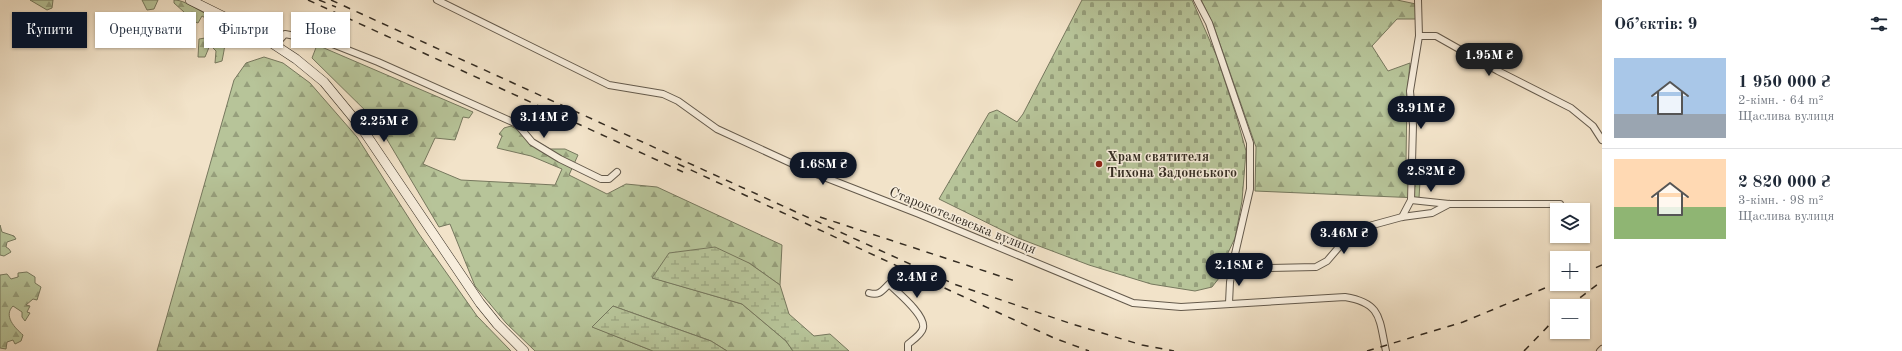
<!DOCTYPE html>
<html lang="uk">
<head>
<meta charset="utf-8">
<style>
  :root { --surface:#fff; --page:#f2f2f3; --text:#1f2937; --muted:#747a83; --line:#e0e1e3; --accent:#111827 }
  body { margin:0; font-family:"Old Standard TT",serif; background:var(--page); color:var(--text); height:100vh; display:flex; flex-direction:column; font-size:15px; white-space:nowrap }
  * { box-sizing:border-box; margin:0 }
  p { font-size:13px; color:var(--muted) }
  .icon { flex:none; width:22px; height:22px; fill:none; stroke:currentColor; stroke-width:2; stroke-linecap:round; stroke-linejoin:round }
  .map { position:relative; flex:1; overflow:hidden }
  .details { display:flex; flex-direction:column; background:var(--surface); width:300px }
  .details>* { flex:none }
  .hud { position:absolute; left:12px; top:12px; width:380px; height:36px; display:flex; gap:8px }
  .controls { position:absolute; left:1550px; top:203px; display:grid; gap:8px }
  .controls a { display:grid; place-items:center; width:40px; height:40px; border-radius:0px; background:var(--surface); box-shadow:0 1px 3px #0004; font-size:20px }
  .price { position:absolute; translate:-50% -34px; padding:0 9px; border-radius:14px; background:var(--accent); color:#fff; font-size:13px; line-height:26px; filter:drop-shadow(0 1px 2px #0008) }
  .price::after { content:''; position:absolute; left:50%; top:24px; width:12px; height:9px; margin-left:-6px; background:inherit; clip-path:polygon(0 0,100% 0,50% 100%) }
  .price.on { background:#222; color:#fff }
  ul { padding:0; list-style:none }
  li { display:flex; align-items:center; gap:12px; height:100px; padding:0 12px }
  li+li { border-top:1px solid var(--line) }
  li span { display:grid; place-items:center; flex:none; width:112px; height:80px; border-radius:0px; color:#555 }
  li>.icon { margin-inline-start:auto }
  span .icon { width:48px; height:48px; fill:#fffc; stroke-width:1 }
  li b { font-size:17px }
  h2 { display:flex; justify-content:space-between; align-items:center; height:48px; padding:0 12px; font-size:17px }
  .tag { padding:0 14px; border-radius:0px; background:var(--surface); box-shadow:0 1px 3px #0004; font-size:14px; line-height:36px }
  .tag.on { background:var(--accent); color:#fff }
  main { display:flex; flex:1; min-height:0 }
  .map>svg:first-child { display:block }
  .forest { fill:url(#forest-firs); stroke:#76785e }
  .wetland { fill:url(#wetland-marsh); stroke:#76785e }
  .cemetery { fill:url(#cemetery-stones); stroke:#76785e }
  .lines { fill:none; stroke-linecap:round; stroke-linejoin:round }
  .street-casing { stroke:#645a4c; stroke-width:8 }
  .secondary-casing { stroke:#342c22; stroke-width:10 }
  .street { stroke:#f7eddc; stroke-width:6 }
  .secondary { stroke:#f7eddc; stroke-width:9 }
  .rail { stroke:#342c22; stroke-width:1.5; stroke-dasharray:7 7; stroke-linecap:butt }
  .poi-dot { fill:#8f2418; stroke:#f7eddc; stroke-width:1.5 }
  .labels { text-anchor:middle; stroke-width:3; stroke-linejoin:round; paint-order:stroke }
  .poi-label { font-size:14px; font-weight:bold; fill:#342c22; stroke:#f7eddc; text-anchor:start }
  .street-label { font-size:14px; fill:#342c22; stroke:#f7eddc }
</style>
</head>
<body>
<main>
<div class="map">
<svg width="1602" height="351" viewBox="0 0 1602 351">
  <defs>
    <pattern id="forest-firs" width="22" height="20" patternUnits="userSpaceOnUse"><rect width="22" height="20" fill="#b7c499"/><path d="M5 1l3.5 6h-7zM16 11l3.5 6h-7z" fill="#969f7c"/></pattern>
    <pattern id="wetland-marsh" width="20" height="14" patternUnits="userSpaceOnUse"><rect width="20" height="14" fill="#b7c499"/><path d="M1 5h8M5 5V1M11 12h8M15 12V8" fill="none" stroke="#969f7c"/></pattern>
    <pattern id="cemetery-stones" width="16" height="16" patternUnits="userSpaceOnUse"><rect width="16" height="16" fill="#b7c499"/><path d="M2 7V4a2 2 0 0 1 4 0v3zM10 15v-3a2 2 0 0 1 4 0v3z" fill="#969f7c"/></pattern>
  </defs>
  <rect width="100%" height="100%" fill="#f2e3c9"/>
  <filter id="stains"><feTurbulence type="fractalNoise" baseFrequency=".005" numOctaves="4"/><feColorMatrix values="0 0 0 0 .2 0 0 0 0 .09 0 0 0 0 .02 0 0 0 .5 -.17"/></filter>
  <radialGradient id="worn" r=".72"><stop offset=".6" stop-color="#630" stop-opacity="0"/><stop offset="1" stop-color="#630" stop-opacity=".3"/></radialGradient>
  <!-- forest -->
  <g class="forest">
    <path d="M30 0H53L52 8 47 10Z"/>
    <path d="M142 0H158L154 9 147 10Z"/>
    <path d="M174 0C182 0 190 5 197 9 227 25 229 27 222 61L215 63 216 51 210 45 205 57H198L199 39 205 38 214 41 220 32 217 27 209 28 207 19 202 16 198 23 183 17 184 12 174 3Z"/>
    <path d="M1201 0H1397L1416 4V19H1397L1372 46 1388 71 1410 63 1407 94 1406 161 1421 165 1419 198 1255 191 1256 147 1213 24Z"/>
    <path d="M317 45 473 112 469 118 463 117 455 140 435 138 423 164 461 180 555 185 562 169 531 156 497 148 502 136 499 134 504 128 511 126 550 149H565L578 155 569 175 607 194 626 184 657 187 782 245 780 285 749 263 653 278 742 304 786 341 793 351H727L711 341 613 306 593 327 653 351H535L506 323 475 286 450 224 439 227 376 121 312 58Z"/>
    <path d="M264 57 283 63 310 83 357 137 419 234 477 316 511 351H157L234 80 246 63Z"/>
    <path d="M0 225 2 232 14 236 16 239 7 242 6 247 9 249 11 252 4 256 0 255Z"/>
    <path d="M27 272 35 277V283L41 287 37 300 33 299 26 305 30 306 27 312 30 313 25 321 22 317V312L13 306C3 316 15 328 23 335L21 341 15 344 13 340 7 342 6 349 0 348V275L7 274 11 279 18 277V273Z"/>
  </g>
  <!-- wetland -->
  <g class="wetland">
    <path d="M715 247 749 263 780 285 789 314 814 336 830 334 849 351H793L786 341 742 304 652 278 669 253Z"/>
    <path d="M613 306 711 341 727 351H653L592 327Z"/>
  </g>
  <!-- cemetery -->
  <path class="cemetery" d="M1082 0H1192L1217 57 1236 115 1246 151 1242 201 1235 238 1227 255 1223 273 1212 287 1195 291 1151 284 1089 265 1018 238 939 199 989 113 997 110 1017 122 1023 114Z"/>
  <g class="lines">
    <defs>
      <g id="street">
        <path d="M437 0 609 85 663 94 678 101 717 129 806 170 919 214 1133 303 1181 307 1345 297C1382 303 1379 319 1386 351"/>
        <path d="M1197 0 1209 23 1250 143V189L1235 254 1230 282 1229 303"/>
        <path d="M1418 0 1419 36H1436L1498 71 1571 108 1593 126 1602 140"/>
        <path d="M275 45 285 34 330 43 378 62 517 124 532 142 560 159 601 179H609L617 172"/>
        <path d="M1411 200 1449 204H1560"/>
        <path d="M1402 217 1411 200 1413 125 1410 91 1419 36"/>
        <path d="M1232 269 1316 267 1327 261 1351 233 1358 229 1402 217 1432 213 1449 204"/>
        <path d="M869 293C879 296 882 291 889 284 897 292 926 315 923 328 922 334 913 340 908 344V351"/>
        <path d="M1600 351 1602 349"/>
      </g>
      <path id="secondary" d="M190 0 255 32 296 59 324 82 361 127 480 303 497 324 524 351"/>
    </defs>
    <!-- street casing -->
    <use href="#street" class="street-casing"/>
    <!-- secondary casing -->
    <use href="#secondary" class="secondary-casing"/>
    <!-- street -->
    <use href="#street" class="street"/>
    <!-- secondary -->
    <use href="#secondary" class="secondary"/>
    <!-- rail -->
    <g class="rail">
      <path d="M308 0 683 172"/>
      <path d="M319 0 336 7"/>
      <path d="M331 0 954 284 1072 324 1142 345 1174 351"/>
      <path d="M678 164 951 291 1054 338 1089 351"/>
      <path d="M820 217 1018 282"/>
      <path d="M1583 273 1602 265"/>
      <path d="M1569 306 1602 281"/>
      <path d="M1367 351 1463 322 1557 283"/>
      <path d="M1524 351 1557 317"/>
    </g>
  </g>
  <!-- markers -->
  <circle class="poi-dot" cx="1099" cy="164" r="4"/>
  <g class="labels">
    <!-- poi labels -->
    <g class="poi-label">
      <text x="1107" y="161">Храм святителя<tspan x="1107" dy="16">Тихона Задонського</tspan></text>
    </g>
    <!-- street labels -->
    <g class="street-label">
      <text transform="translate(963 220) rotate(22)" y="5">Старокотелевська вулиця</text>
    </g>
  </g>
  <rect width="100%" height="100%" filter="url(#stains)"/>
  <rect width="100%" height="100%" fill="url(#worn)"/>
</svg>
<div class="controls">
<a><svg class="icon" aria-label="layers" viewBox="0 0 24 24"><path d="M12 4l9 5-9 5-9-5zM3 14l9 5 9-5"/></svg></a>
<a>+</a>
<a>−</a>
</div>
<b class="price on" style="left:1489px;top:77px">1.95M ₴</b>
<b class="price" style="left:1421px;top:130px">3.91M ₴</b>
<b class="price" style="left:544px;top:139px">3.14M ₴</b>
<b class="price" style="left:384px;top:143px">2.25M ₴</b>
<b class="price" style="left:823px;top:186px">1.68M ₴</b>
<b class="price" style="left:1431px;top:193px">2.82M ₴</b>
<b class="price" style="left:1344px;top:255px">3.46M ₴</b>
<b class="price" style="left:1239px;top:287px">2.18M ₴</b>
<b class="price" style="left:917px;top:299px">2.4M ₴</b>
<div class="hud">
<a class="tag on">Купити</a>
<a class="tag">Орендувати</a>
<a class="tag">Фільтри</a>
<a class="tag">Нове</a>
</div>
</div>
<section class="details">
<h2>Об’єктів: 9<svg class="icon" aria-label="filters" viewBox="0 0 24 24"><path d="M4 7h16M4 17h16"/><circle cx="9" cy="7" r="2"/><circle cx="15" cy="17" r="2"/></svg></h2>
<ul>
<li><span style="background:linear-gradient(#a9c7e8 70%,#9aa5b1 0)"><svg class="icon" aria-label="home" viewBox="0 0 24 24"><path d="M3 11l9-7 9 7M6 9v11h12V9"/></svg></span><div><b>1 950 000 ₴</b><p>2-кімн. · 64 m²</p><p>Щаслива вулиця</p></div></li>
<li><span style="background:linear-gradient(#ffd9b3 60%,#8fb573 0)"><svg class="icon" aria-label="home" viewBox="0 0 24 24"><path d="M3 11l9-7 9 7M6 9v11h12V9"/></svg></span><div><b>2 820 000 ₴</b><p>3-кімн. · 98 m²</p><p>Щаслива вулиця</p></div></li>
</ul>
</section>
</main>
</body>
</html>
